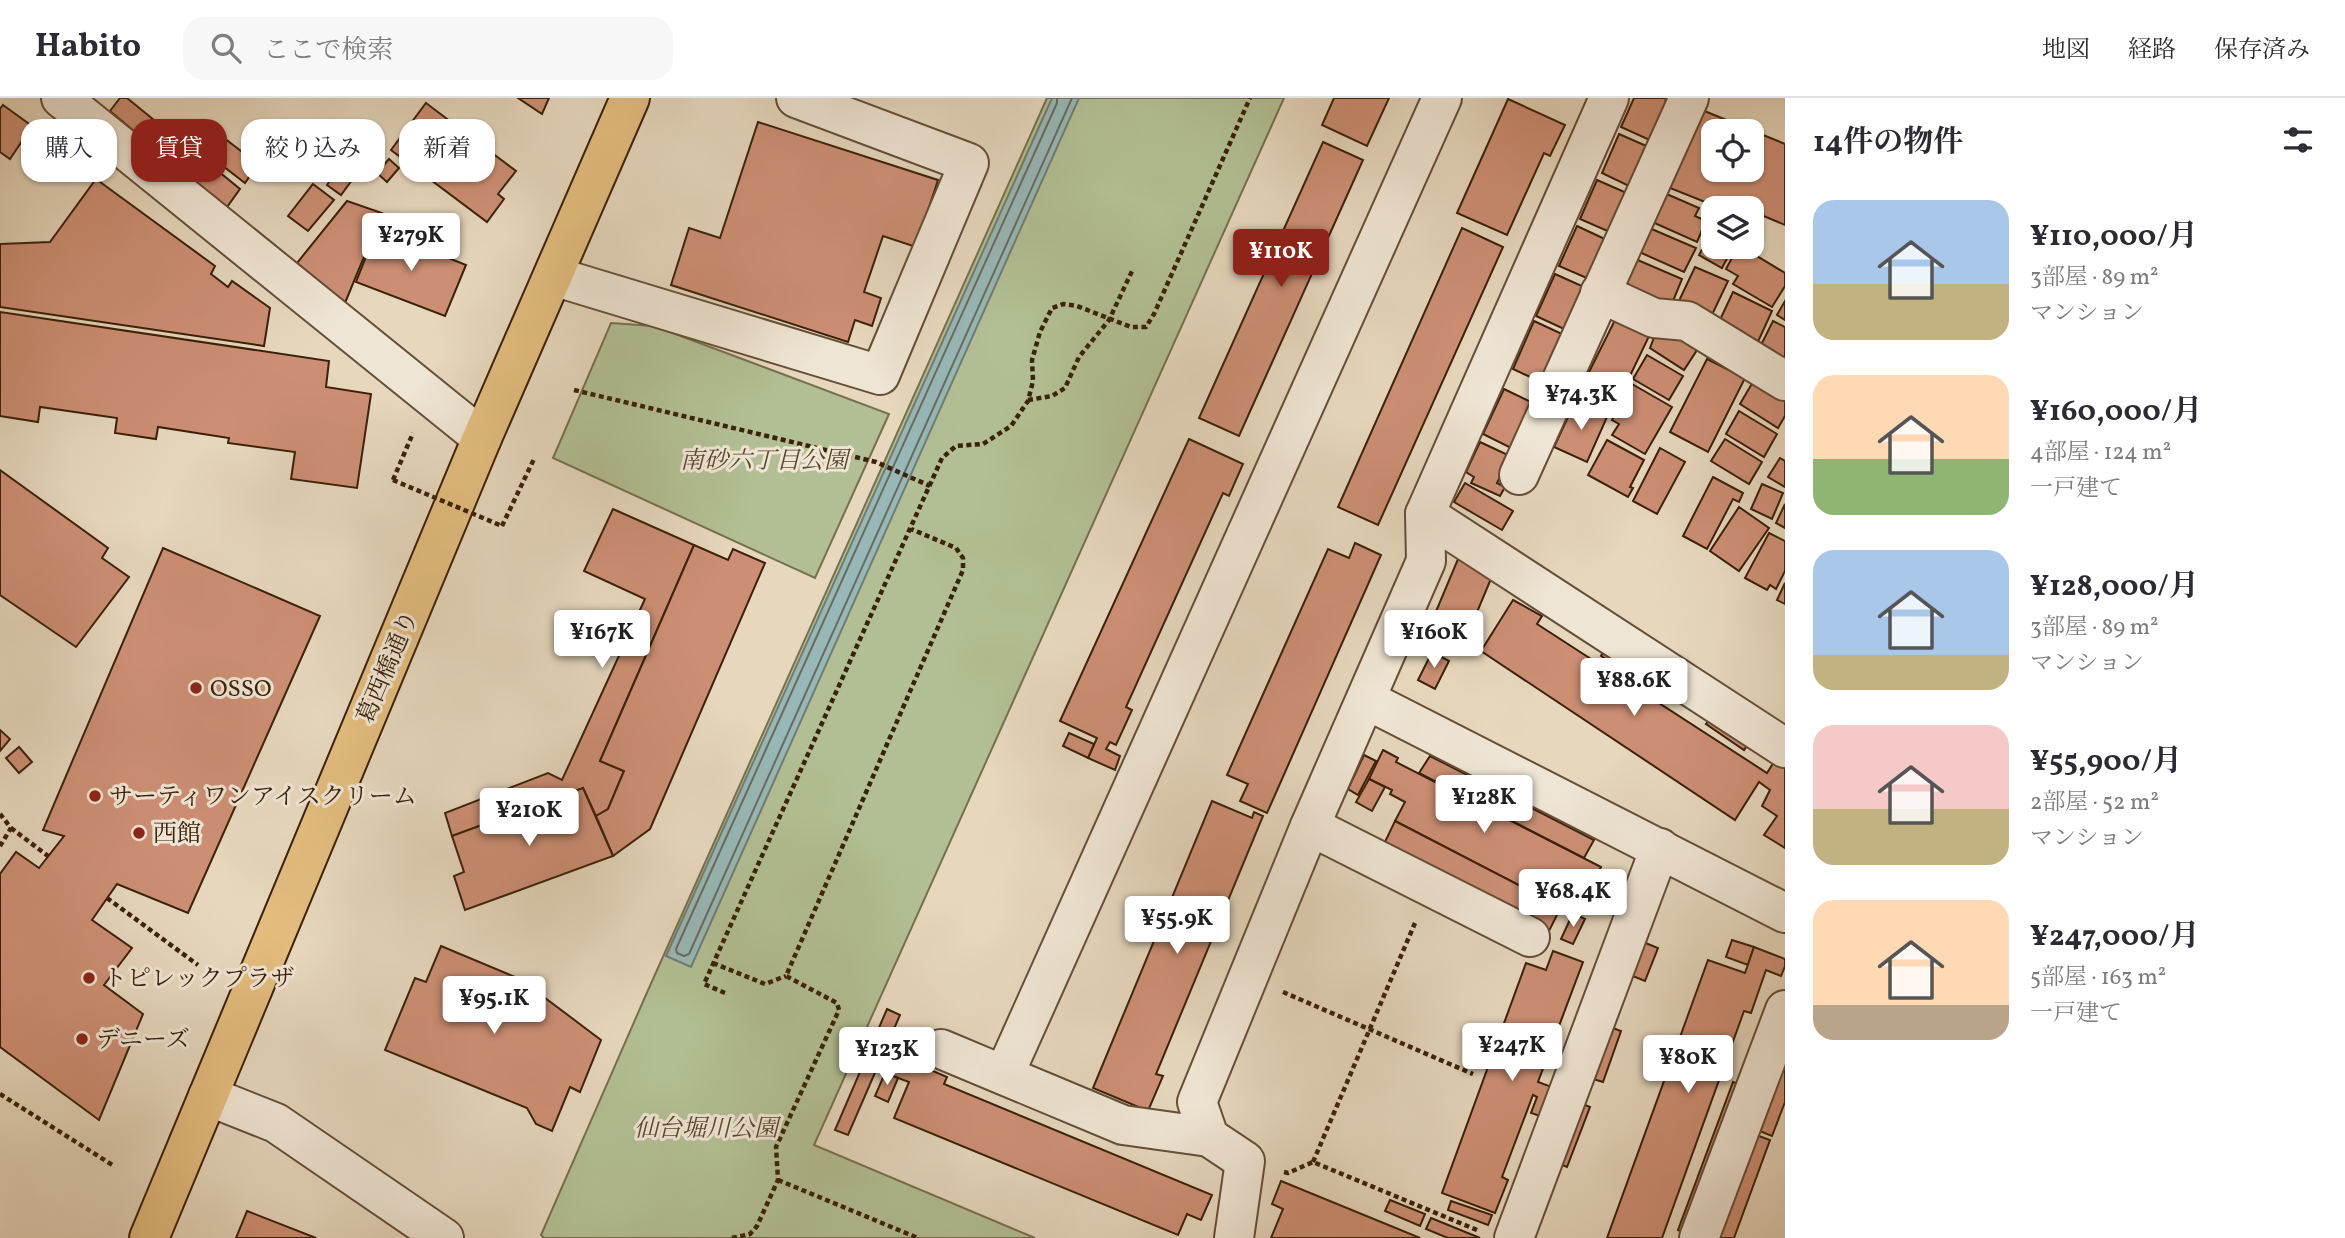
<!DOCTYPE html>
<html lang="ja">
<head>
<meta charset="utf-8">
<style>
  :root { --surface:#fff; --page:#f7f7f7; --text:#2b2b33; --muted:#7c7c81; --line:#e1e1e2; --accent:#8f2418 }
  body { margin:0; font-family:Vollkorn,"Noto Serif JP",serif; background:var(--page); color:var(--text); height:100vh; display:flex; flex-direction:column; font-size:26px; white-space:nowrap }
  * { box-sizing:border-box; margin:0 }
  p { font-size:23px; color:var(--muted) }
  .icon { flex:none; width:38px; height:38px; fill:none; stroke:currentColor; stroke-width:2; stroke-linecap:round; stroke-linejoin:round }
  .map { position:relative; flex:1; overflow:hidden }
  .details { display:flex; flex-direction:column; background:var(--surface); width:560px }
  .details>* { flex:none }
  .banner { position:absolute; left:21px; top:21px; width:665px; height:63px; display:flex; gap:14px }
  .tools { position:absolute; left:1701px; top:21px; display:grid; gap:14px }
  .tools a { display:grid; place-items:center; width:63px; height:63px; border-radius:14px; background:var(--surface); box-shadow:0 2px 5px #0004; font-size:35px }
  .price { position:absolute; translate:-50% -60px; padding:0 16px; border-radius:7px; background:#fff; color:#222; font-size:23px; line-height:46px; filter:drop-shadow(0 2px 4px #0008) }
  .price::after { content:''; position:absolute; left:50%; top:42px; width:21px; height:16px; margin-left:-10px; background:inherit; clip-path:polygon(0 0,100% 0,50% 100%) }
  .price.on { background:var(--accent); color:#fff }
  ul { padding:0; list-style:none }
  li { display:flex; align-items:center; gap:21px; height:175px; padding:0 28px }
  li span { display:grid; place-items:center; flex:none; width:196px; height:140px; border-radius:21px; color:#555 }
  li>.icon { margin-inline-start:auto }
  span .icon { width:84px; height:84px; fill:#fffc; stroke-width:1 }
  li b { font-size:30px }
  h2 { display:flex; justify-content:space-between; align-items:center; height:84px; padding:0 28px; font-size:30px }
  .tag { padding:0 24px; border-radius:21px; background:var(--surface); box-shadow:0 2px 5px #0004; font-size:24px; line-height:63px }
  .tag.on { background:var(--accent); color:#fff }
  header { display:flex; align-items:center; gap:42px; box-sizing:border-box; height:98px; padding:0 35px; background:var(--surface); border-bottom:2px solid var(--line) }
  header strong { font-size:33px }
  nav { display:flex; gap:38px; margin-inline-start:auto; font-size:24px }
  .search { width:490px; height:63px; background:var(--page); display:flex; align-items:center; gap:18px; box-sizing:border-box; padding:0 24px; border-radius:21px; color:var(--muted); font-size:26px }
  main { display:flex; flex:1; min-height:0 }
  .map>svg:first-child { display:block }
  .green { fill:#b2bf94; stroke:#76704e; stroke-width:2 }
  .water { fill:#97b8b6; stroke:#727c71; stroke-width:2 }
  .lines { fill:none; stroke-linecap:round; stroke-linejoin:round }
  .shore { stroke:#686c60; stroke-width:2 }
  .building { fill:#cd8f74; stroke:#3a2109; stroke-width:2; fill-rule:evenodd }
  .minor-casing { stroke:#654e36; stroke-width:42 }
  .major-casing { stroke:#3a2109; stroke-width:42 }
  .path { stroke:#3a2109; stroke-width:4.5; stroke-dasharray:5 3.5; stroke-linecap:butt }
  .minor { stroke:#efe5d4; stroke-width:38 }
  .major { stroke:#e3bc7e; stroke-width:38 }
  .path-bridge { stroke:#3a2109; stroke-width:4.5; stroke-dasharray:5 3.5; stroke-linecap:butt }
  .poi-dot { fill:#8f2418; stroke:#efe5d4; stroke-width:2.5 }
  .labels { text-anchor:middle; stroke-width:6; stroke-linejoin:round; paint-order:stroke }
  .park-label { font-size:24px; font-style:italic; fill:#58482c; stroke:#efe5d4 }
  .street-label { font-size:24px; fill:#3a2109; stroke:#efe5d4 }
  .poi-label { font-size:24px; fill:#3a2109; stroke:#efe5d4; text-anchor:start }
</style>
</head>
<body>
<header>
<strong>Habito</strong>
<div class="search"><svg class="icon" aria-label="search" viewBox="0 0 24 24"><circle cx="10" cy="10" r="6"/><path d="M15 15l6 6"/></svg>ここで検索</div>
<nav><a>地図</a><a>経路</a><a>保存済み</a></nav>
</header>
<main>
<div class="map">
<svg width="1785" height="1140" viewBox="0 0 1785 1140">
  <rect width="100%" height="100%" fill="#e6d7bd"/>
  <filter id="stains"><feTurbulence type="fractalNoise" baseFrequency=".00286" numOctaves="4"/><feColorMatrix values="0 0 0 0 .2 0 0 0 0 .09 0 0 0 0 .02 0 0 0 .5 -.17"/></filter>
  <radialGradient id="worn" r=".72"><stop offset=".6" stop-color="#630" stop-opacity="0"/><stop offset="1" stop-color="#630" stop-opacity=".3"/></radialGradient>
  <!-- green -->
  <g class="green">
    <path d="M1047 0H1284L814 1047 1035 1140H544L541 1137 645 899Z"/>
    <path d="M611 225 654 228 889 316 815 480 553 360Z"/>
  </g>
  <!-- water -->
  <path class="water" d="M1052 0H1079L691 869 666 858Z"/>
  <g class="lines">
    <!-- shore -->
    <path class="shore" d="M1057 0V5L676 851 677 855 684 858 689 856 1072 0"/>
  </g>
  <!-- building -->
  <g class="building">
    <path d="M120 0H127L187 49 173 66 110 13Z"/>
    <path d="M518 0H549L542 16Z"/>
    <path d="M1334 0H1389L1367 48 1322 27Z"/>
    <path d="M1634 0H1666L1662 27 1654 44 1621 29Z"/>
    <path d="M1508 1 1565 27 1550 58 1544 55 1507 137 1457 115Z"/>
    <path d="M426 5 516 73 498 96 504 101 487 124 391 52Z"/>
    <path d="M3 7 32 28 10 61 0 54V11Z"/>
    <path d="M1702 12 1785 46V127L1752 113V110L1740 108 1739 110H1720L1670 90ZM1713 33H1752V72H1713Z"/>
    <path d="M758 24 938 82 916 149 883 138 864 194 881 200 872 228 855 222 848 244 671 187 689 130 720 140Z"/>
    <path d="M361 33 381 49 357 79 344 68 353 58 345 52Z"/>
    <path d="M1619 36 1651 50 1633 90 1602 75Z"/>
    <path d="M224 40 258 66 245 85 210 58Z"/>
    <path d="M1323 44 1363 62 1239 338 1199 320Z"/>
    <path d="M191 51 240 91 227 109 176 70Z"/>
    <path d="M389 61 399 70 387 84 377 75Z"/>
    <path d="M338 72 352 82 341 97 327 87Z"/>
    <path d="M96 81 215 168 211 176 228 189 232 183 270 210 264 248 0 209V146L50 144Z"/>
    <path d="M1597 82 1629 96 1612 135 1580 121Z"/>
    <path d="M313 86 334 102 308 133 288 118Z"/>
    <path d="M1662 94 1699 110 1695 118 1706 123 1697 144 1650 123Z"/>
    <path d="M347 103 382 115 345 205 297 165Z"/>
    <path d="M1577 128 1607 142 1589 181 1559 168Z"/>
    <path d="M1647 129 1696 150 1684 174 1637 153Z"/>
    <path d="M1462 130 1503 149 1378 427 1338 409Z"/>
    <path d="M377 131 466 167 445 218 356 184Z"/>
    <path d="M1713 131V149H1733L1722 170 1699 157Z"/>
    <path d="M1738 149H1742L1785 175V188L1772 209 1733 186 1738 178 1726 171Z"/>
    <path d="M1633 160 1682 181 1671 208 1622 186Z"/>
    <path d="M1695 169 1728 183 1711 219 1678 205Z"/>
    <path d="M1555 176 1584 189 1564 231 1536 218Z"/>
    <path d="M1733 194 1772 213 1757 246 1718 226Z"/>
    <path d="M1785 203V222L1777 217Z"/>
    <path d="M0 214 329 263 326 289 371 296 357 390 291 381 295 354 228 345 229 340 158 329 156 341 115 335 117 320 40 309 38 324 0 318Z"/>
    <path d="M1617 218 1651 234 1617 305 1582 288Z"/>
    <path d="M1534 223 1562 236 1541 284 1513 271Z"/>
    <path d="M1773 223 1785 229V268L1758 253Z"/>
    <path d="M1655 237H1682L1699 249 1684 272 1650 250Z"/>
    <path d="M1647 257 1683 278 1669 302 1633 281Z"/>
    <path d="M1707 261 1745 280 1708 354 1670 334Z"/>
    <path d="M1754 282 1785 300V318L1778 330 1740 306Z"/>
    <path d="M1632 286 1672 309 1645 356 1612 337 1619 326 1612 322Z"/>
    <path d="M1504 291 1533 305 1511 350 1483 336Z"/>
    <path d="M1575 304 1607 319 1587 364 1554 349Z"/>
    <path d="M1739 313 1777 336 1764 359 1726 336Z"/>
    <path d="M1189 341 1243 366 1229 398 1223 395 1126 609 1132 612 1116 647 1110 644 1106 651 1120 658 1115 672 1088 660 1097 640 1060 623Z"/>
    <path d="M1725 341 1762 364 1749 386 1711 363Z"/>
    <path d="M1607 342 1644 362 1630 389 1633 390 1628 399 1588 377Z"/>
    <path d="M1480 344 1510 358 1497 385 1505 389 1500 398 1471 385 1474 379 1466 374Z"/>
    <path d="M1660 350 1685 364 1657 416 1633 403Z"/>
    <path d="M1780 360 1785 363V389L1768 379Z"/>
    <path d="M0 372 108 450 102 460 129 479 76 549 0 497Z"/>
    <path d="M1713 379 1743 395 1739 404 1733 401 1707 451 1683 438Z"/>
    <path d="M1465 385 1513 413 1502 432 1454 404Z"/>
    <path d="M1762 386 1783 395 1772 421 1751 411Z"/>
    <path d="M1785 406V430L1776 425Z"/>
    <path d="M1739 409 1769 430 1739 473 1710 453Z"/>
    <path d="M613 411 694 447 600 663 624 673 608 711 596 718 583 690 452 738 445 715 548 675 562 682 645 501 584 473Z"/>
    <path d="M1769 435 1785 443V473L1776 491 1770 487 1767 492 1745 480Z"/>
    <path d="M1355 445 1381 457 1267 715 1240 703 1248 686 1227 677 1328 451 1349 460Z"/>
    <path d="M694 447 728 462 733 451 765 465 650 731 613 758 596 718 608 711 624 673 600 663Z"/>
    <path d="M163 450 320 518 188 815 117 786 92 822 132 850 104 887 143 916 99 1022 0 949V776L16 754 39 770 64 738 43 732Z"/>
    <path d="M1458 461 1493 476 1459 557 1424 542Z"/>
    <path d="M1785 485V506L1777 502Z"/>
    <path d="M1513 502 1542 518 1537 526 1767 675 1777 659 1785 664V750L1764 737 1777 718 1762 708 1770 692 1759 684 1735 722 1481 553Z"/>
    <path d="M1607 547 1644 570 1638 581 1601 558Z"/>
    <path d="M1432 554 1449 563 1435 591 1418 582Z"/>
    <path d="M1713 617 1751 642 1744 652 1706 626Z"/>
    <path d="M0 632 10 641 0 653Z"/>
    <path d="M1069 635 1094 646 1088 660 1063 648Z"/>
    <path d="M19 649 32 664 19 675 6 660Z"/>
    <path d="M1383 652 1398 660 1396 664 1601 769 1586 797 1571 790 1561 809 1395 723 1405 704 1390 696 1392 692 1369 681Z"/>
    <path d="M1364 657 1376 663 1358 697 1348 691Z"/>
    <path d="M1430 658 1594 742 1584 760 1419 675Z"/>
    <path d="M1369 681 1385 689 1372 713 1356 704Z"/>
    <path d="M583 690 613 758 465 812 454 778 464 774 452 738Z"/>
    <path d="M1212 703 1252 720 1254 714 1263 718 1156 976 1163 978 1148 1013 1093 990Z"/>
    <path d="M1395 723 1561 809 1549 833 1383 748Z"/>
    <path d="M1573 815 1585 821 1573 846 1561 841Z"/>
    <path d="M1732 842 1754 849 1748 867 1726 859Z"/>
    <path d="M1643 844 1658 850 1645 883 1630 877Z"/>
    <path d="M441 848 520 881 601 942 580 994 570 989 552 1033 536 1026 527 1010 385 952 415 880 426 884Z"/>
    <path d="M1754 849 1785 861V868L1781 878 1766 872 1751 915 1744 913 1662 1140H1607L1708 862 1745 875Z"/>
    <path d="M1553 853 1583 864 1538 984 1557 991 1546 1020 1531 1015 1537 999 1533 997 1502 1079 1508 1082 1495 1115 1442 1095 1526 865 1546 872Z"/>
    <path d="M887 911 900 917 848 1037 835 1032Z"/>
    <path d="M1605 927 1621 933 1603 984 1587 979Z"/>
    <path d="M900 939 914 944 907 962 947 979 944 986 1212 1097 1201 1122 1187 1116 1178 1137 894 1020 909 984 885 975Z"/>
    <path d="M1785 958V1004L1772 1038 1757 1032Z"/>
    <path d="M885 975 898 980 888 1004 875 998Z"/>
    <path d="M1733 984 1744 988 1688 1137 1678 1132Z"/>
    <path d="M1578 1004 1590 1009 1567 1069 1555 1064Z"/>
    <path d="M1756 1037 1770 1042 1734 1140H1718Z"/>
    <path d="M1281 1083 1420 1140H1271L1283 1111 1272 1106Z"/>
    <path d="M1390 1102 1425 1116 1420 1128 1385 1113Z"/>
    <path d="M1451 1103 1492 1117 1488 1127 1448 1112Z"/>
    <path d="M247 1113 316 1140H236Z"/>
    <path d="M1431 1120 1480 1140H1448L1426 1131Z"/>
  </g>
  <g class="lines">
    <defs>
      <g id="minor">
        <path d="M61 0 482 340"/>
        <path d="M553 178 880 277 969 65 796 0"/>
        <path d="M1600 195 1654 220 1687 223 1785 283"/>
        <path d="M1519 377 1689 0"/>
        <path d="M1425 416 1785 650"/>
        <path d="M1367 602 1785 815"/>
        <path d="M1310 728 1530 839"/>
        <path d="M941 951 1123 1027 1209 1039"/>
        <path d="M1004 977 1442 0"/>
        <path d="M208 998 276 1025 444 1140"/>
        <path d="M1234 1140 1245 1063 1209 1039 1197 1004 1310 728 1426 463 1425 416 1609 0"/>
        <path d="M1514 1140 1660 750"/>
        <path d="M1699 1140 1785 912"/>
      </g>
      <path id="major" d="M149 1140 482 340 630 0"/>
    </defs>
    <!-- minor casing -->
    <use href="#minor" class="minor-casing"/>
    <!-- major casing -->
    <use href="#major" class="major-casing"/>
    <!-- path -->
    <g class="path">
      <path d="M574 292 876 364 930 388"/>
      <path d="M1028 302 1052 298 1065 290 1079 259 1109 222 1133 171"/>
      <path d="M393 382 413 335"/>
      <path d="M502 428 534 361"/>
      <path d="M0 716 11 730 0 748"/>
      <path d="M11 730 48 758"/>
      <path d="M107 800 198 867"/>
      <path d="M713 865 765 886 786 878"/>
      <path d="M1283 894 1473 976"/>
      <path d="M725 895 704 886 942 360 956 348 983 346 1011 328 1028 303 1033 283 1032 262 1040 234 1052 210 1063 206 1077 208 1131 229H1146L1154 216 1250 0"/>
      <path d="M0 996 114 1068"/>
      <path d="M1313 1064 1415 825"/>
      <path d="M1284 1074 1288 1075 1313 1064 1477 1132"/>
      <path d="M778 1082 918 1140"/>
      <path d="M732 1140 750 1136 757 1128 778 1082 776 1049 839 912 837 905 786 878 963 472V460L956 450 911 431"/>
    </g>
    <!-- minor -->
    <use href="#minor" class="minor"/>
    <!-- major -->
    <use href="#major" class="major"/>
    <!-- path-bridge -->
    <path class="path-bridge" d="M393 382 502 428"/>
  </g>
  <!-- markers -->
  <g class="poi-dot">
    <circle cx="196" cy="590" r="7"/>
    <circle cx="95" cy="698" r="7"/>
    <circle cx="139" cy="735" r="7"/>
    <circle cx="89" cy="880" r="7"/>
    <circle cx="82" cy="941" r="7"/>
  </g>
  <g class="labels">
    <!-- park labels -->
    <g class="park-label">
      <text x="764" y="370">南砂六丁目公園</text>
      <text x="706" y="1038">仙台堀川公園</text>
    </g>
    <!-- street labels -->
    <g class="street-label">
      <text transform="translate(387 569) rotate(-67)" y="8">葛西橋通り</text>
    </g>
    <!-- poi labels -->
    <g class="poi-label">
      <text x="210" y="598">OSSO</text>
      <text x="109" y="706">サーティワンアイスクリーム</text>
      <text x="153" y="743">西館</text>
      <text x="103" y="888">トピレックプラザ</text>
      <text x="96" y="949">デニーズ</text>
    </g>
  </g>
  <rect width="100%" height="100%" filter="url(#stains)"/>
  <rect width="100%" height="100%" fill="url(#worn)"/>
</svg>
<div class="tools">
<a><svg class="icon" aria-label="locate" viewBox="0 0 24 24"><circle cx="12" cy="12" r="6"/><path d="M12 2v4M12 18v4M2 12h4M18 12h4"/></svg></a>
<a><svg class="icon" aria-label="layers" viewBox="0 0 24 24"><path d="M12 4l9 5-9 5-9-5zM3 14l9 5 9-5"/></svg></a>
</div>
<b class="price" style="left:411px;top:175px">¥279K</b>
<b class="price on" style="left:1281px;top:191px">¥110K</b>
<b class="price" style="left:1581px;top:334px">¥74.3K</b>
<b class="price" style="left:602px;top:572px">¥167K</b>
<b class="price" style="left:1434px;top:572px">¥160K</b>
<b class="price" style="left:1634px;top:620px">¥88.6K</b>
<b class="price" style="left:1484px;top:737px">¥128K</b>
<b class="price" style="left:529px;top:750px">¥210K</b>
<b class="price" style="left:1573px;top:831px">¥68.4K</b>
<b class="price" style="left:1177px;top:858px">¥55.9K</b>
<b class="price" style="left:494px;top:938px">¥95.1K</b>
<b class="price" style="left:1512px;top:985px">¥247K</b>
<b class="price" style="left:887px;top:989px">¥123K</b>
<b class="price" style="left:1688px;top:997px">¥80K</b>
<div class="banner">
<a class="tag">購入</a>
<a class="tag on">賃貸</a>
<a class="tag">絞り込み</a>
<a class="tag">新着</a>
</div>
</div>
<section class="details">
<h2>14件の物件<svg class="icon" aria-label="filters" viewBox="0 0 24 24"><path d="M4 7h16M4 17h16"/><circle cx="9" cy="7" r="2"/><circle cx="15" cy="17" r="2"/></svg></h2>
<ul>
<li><span style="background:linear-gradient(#a9c7e8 60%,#c2b280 0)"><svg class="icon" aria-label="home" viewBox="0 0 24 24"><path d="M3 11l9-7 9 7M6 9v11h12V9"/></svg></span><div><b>¥110,000/月</b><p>3部屋 · 89 m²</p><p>マンション</p></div></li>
<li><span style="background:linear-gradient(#ffd9b3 60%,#8fb573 0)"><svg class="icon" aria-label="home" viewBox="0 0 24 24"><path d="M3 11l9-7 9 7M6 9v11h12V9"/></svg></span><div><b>¥160,000/月</b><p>4部屋 · 124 m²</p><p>一戸建て</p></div></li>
<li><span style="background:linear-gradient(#a9c7e8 75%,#c2b280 0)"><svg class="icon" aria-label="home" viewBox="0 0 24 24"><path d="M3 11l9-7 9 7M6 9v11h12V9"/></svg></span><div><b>¥128,000/月</b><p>3部屋 · 89 m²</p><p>マンション</p></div></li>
<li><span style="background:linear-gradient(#f6c9c9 60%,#c2b280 0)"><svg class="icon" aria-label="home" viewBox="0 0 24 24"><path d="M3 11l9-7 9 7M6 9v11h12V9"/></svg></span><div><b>¥55,900/月</b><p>2部屋 · 52 m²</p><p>マンション</p></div></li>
<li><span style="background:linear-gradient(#ffd9b3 75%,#b9a48a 0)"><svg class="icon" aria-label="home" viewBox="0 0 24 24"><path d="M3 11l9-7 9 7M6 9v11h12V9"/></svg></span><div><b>¥247,000/月</b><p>5部屋 · 163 m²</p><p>一戸建て</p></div></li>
</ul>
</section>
</main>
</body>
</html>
